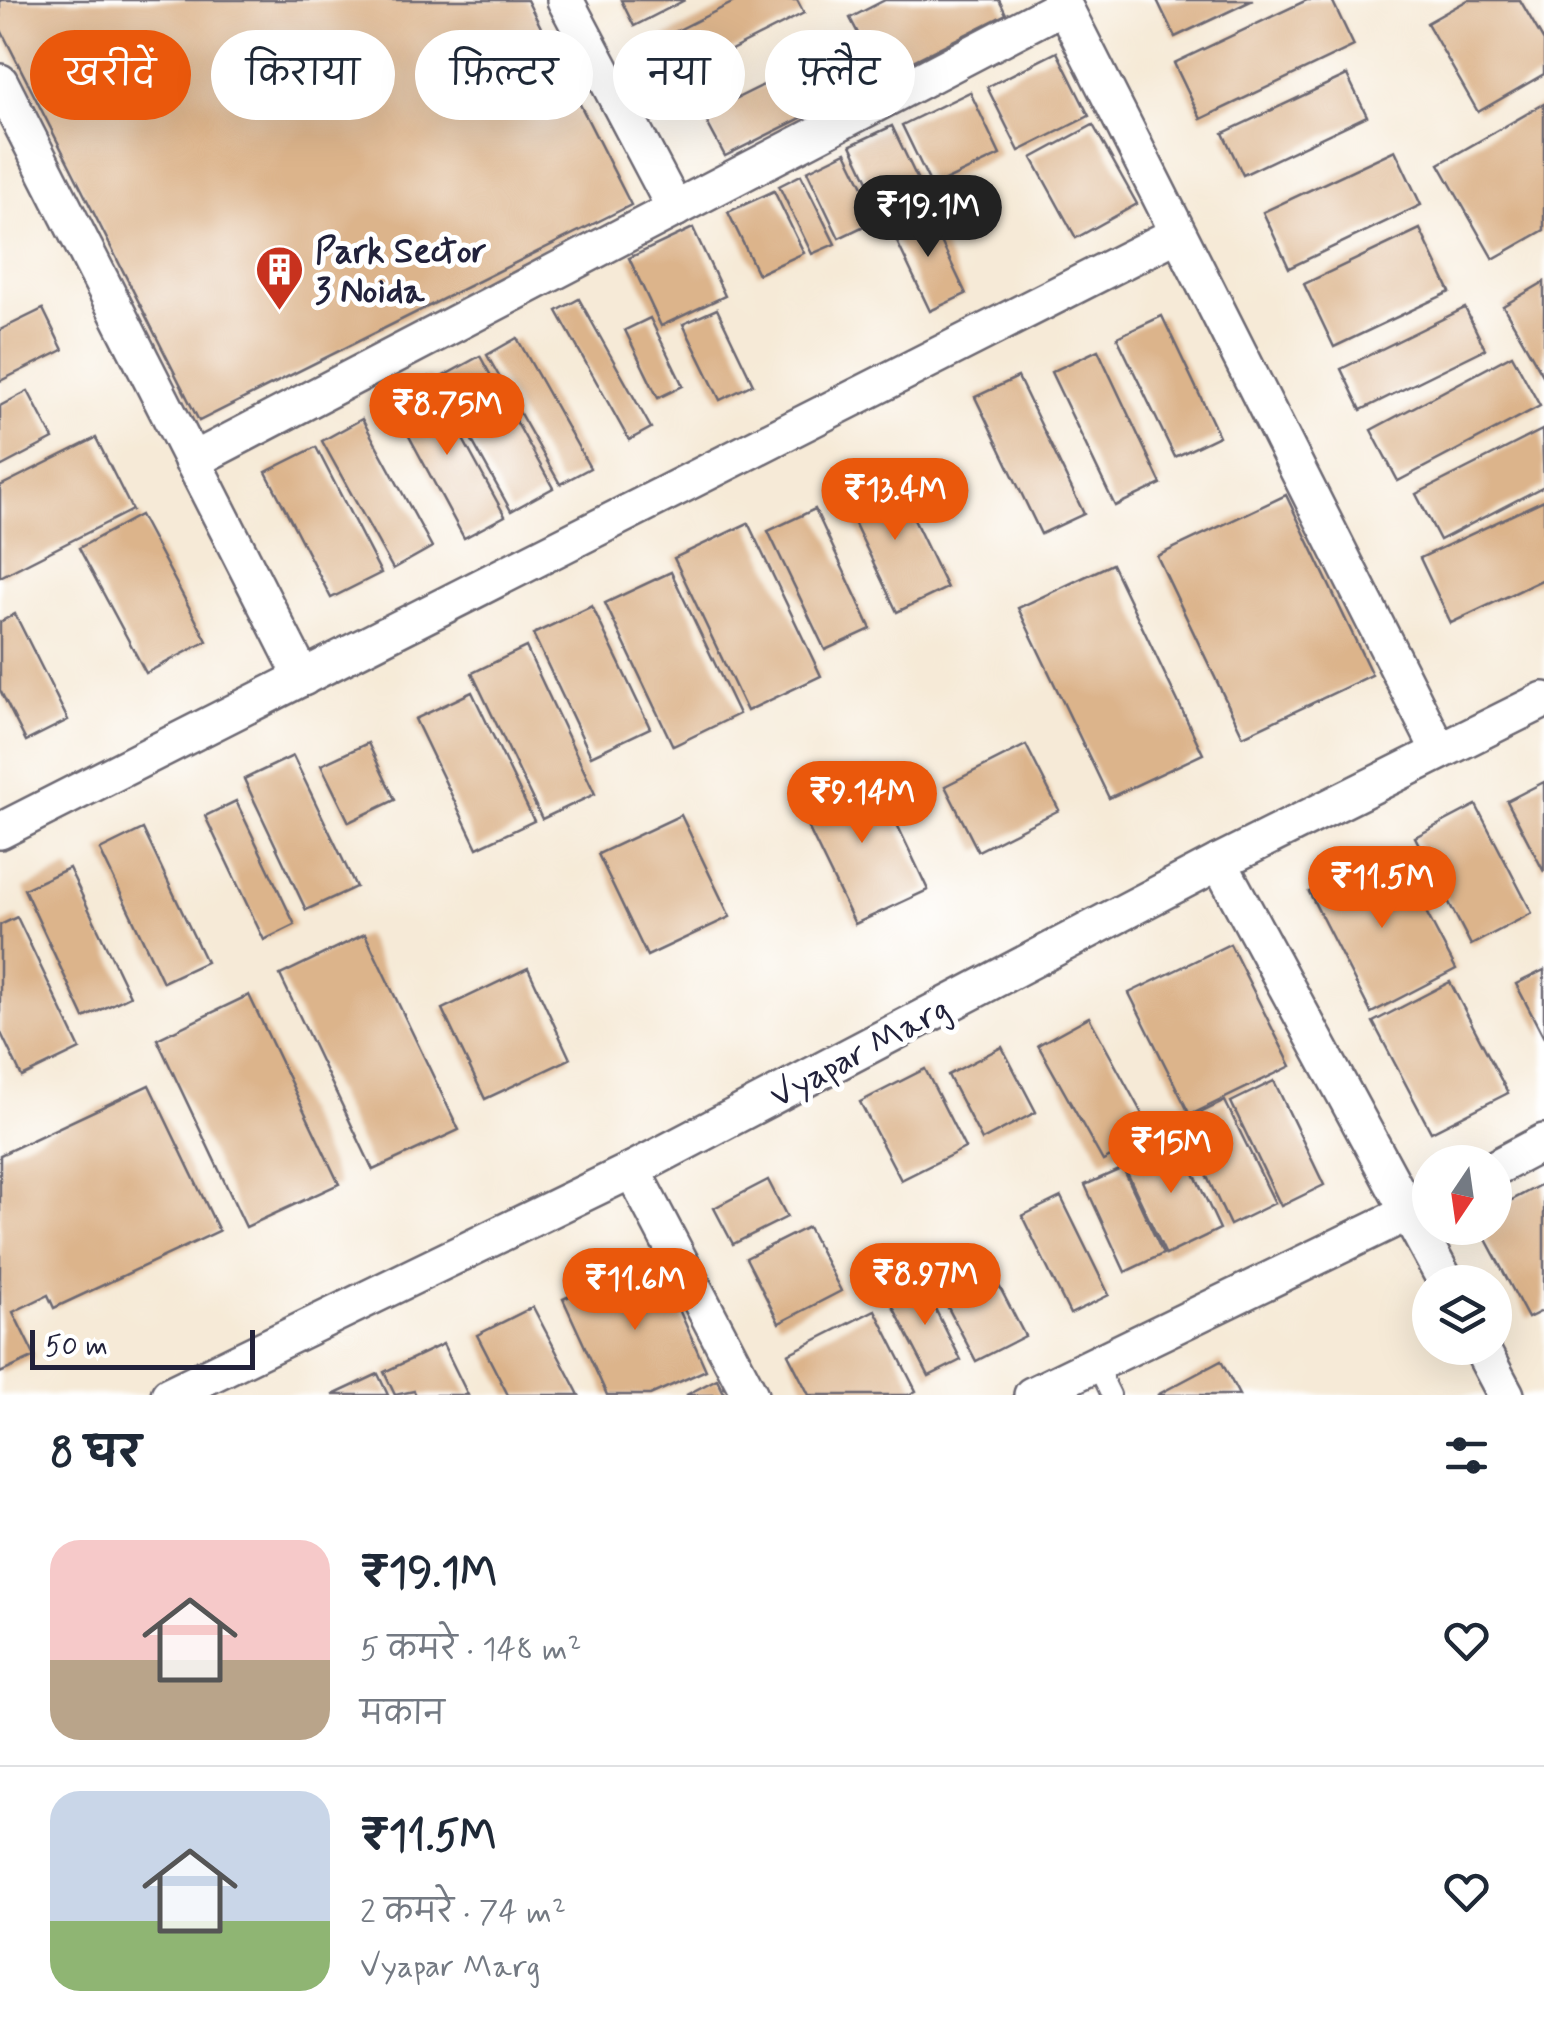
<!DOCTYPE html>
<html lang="hi">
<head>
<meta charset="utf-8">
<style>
  :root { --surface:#fff; --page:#f6f6f7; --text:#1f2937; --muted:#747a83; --line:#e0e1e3; --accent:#ea580c }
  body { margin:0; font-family:Mynerve,"Playpen Sans Deva",sans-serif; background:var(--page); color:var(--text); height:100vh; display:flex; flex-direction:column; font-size:38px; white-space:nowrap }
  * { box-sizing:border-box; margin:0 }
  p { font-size:32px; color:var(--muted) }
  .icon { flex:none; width:55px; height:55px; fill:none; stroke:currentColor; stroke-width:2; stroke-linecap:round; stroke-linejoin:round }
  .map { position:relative; height:1395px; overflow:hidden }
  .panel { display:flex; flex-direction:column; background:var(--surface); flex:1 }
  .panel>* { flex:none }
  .banner { position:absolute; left:30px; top:30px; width:1000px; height:90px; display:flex; gap:20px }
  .needle { width:65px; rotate:193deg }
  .fabs { position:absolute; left:1412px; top:1145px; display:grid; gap:20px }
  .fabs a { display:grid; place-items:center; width:100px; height:100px; border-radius:50%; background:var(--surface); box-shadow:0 10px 40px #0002; font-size:50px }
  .scale { position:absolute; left:30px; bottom:25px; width:225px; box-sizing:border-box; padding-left:10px; border:5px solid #22223b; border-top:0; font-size:28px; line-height:35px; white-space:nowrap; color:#22223b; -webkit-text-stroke:8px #fff; paint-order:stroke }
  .price { position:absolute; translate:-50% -85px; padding:0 22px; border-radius:35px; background:var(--accent); color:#fff; font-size:32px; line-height:65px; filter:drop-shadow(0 2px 5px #0008) }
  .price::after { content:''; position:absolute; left:50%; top:60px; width:30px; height:22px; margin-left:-15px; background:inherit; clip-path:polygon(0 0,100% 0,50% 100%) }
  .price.current { background:#222; color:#fff }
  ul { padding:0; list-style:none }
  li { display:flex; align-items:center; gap:30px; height:250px; padding:0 50px }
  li+li { border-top:2px solid var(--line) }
  li span { display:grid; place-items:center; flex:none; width:280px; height:200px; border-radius:30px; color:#555 }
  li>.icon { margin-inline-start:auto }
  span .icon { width:120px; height:120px; fill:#fffc; stroke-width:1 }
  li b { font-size:42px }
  h2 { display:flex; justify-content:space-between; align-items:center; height:120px; padding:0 50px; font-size:42px }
  .pill { padding:0 35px; border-radius:45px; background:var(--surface); box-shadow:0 10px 40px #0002; font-size:35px; line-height:90px }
  .pill.current { background:var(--accent); color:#fff }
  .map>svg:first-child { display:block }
  .building { fill:#dcb48b }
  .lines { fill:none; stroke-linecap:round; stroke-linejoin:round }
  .lane-casing { stroke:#6c6872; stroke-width:22 }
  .street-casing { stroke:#6c6872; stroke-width:40 }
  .lane { stroke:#fff; stroke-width:18 }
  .street { stroke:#fff; stroke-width:35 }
  .labels { text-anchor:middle; stroke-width:10; stroke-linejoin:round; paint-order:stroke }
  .poi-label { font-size:35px; font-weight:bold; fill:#22223b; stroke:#fff; text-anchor:start }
  .street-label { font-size:35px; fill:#22223b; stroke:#fff }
</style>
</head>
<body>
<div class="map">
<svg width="1544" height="1395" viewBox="0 0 1544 1395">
  <rect width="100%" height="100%" fill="#fff"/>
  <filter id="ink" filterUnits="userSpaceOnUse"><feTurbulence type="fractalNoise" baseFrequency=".01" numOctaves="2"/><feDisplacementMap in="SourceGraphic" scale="20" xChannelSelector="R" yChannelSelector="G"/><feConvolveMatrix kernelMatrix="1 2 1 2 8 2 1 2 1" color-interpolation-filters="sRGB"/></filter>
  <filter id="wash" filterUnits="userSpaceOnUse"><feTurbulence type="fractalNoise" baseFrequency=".0048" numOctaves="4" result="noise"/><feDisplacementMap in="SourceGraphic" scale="40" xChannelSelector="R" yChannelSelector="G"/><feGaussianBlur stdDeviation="2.25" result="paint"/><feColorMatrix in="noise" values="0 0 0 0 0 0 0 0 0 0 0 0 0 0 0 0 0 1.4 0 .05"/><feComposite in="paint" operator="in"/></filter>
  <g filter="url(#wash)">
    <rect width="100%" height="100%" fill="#f6ead7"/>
    <g id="blocks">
      <!-- building -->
      <g class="building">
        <path d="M0 0H527L631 205 199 421 0 28Z"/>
        <path d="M621 0H685L634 26Z"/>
        <path d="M738 0H797L804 13 668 82 649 45Z"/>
        <path d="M885 0H999L1006 14 881 77 850 18Z"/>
        <path d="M1157 0H1253L1175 37Z"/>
        <path d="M1307 0H1332L1354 46 1201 119 1174 63Z"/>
        <path d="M1468 0H1520L1544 41V74L1478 112 1427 23Z"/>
        <path d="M1057 52 1089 116 1019 151 987 87Z"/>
        <path d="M820 57 841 98 725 156 703 115Z"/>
        <path d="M1347 75 1367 116 1243 175 1223 133Z"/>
        <path d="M970 92 1000 155 932 187 902 125Z"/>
        <path d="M1544 104V230L1493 259 1439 164Z"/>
        <path d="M1093 125 1137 204 1076 238 1032 158Z"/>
        <path d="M892 126 926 197 885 217 851 145Z"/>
        <path d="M1395 150 1421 205 1289 268 1263 212Z"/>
        <path d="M846 152 879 219 839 238 807 171Z"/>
        <path d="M801 175 835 244 812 254 779 186Z"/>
        <path d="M774 191 804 253 758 274 728 212Z"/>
        <path d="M926 210 966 294 930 311 890 227Z"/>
        <path d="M693 228 725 296 661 326 629 258Z"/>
        <path d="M1420 229 1450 292 1334 347 1304 284Z"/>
        <path d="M1544 282V377L1503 306Z"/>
        <path d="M579 299 651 428 629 440 557 311Z"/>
        <path d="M1465 308 1485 349 1361 410 1341 369Z"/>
        <path d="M43 309 63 350 0 381V330Z"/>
        <path d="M717 309 753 384 720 400 683 324Z"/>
        <path d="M1162 316 1219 436 1175 457 1117 337Z"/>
        <path d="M650 318 683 386 658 398 625 330Z"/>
        <path d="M517 338 590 468 560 484 487 355Z"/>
        <path d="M1098 350 1161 484 1115 506 1051 372Z"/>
        <path d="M1512 355 1540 406 1398 481 1371 430Z"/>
        <path d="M480 356 553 488 511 511 438 379Z"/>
        <path d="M429 377 505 516 464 538 389 399Z"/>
        <path d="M1018 377 1084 514 1041 534 975 397Z"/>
        <path d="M28 391 53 439 0 467V406Z"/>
        <path d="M362 419 432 547 393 569 322 441Z"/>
        <path d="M1542 430 1544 486 1440 540 1416 494Z"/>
        <path d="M96 438 132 510 0 577V486Z"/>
        <path d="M316 447 381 573 331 598 266 472Z"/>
        <path d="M892 474 947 588 897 612 842 497Z"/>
        <path d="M1286 495 1372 675 1243 736 1157 556Z"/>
        <path d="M1544 500V579L1451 623 1420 558Z"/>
        <path d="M815 509 871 629 825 650 768 531Z"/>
        <path d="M140 515 207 641 146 673 79 548Z"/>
        <path d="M748 523 821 676 747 711 674 558Z"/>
        <path d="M1112 564 1203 754 1109 798 1018 608Z"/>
        <path d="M671 572 739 714 673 746 605 603Z"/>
        <path d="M592 606 650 728 591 756 533 634Z"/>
        <path d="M15 614 68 720 26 741 0 690V622Z"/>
        <path d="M526 647 595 794 542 819 472 673Z"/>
        <path d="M472 692 534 821 477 848 415 719Z"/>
        <path d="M368 743 395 800 349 822 321 765Z"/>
        <path d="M1026 745 1059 810 978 851 945 786Z"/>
        <path d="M293 756 356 887 306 910 244 779Z"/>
        <path d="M870 767 928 890 855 924 796 802Z"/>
        <path d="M1544 782V872L1507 801Z"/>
        <path d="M236 801 295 925 264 940 205 816Z"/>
        <path d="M1476 805 1532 913 1471 945 1415 837Z"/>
        <path d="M681 815 730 917 647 956 598 854Z"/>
        <path d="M143 829 206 962 163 982 100 850Z"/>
        <path d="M1393 849 1456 969 1371 1013 1309 892Z"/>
        <path d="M69 868 130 996 84 1018 24 889Z"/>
        <path d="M17 917 80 1049 22 1077 0 1031V925Z"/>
        <path d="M365 934 459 1130 373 1170 280 975Z"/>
        <path d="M1230 944 1291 1066 1190 1115 1129 993Z"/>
        <path d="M528 968 570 1059 485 1099 442 1009Z"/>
        <path d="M1544 970V1038L1516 984Z"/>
        <path d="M1450 982 1508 1093 1431 1132 1373 1022Z"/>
        <path d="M249 995 339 1184 246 1227 157 1039Z"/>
        <path d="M1089 1017 1153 1134 1103 1161 1038 1045Z"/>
        <path d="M1002 1047 1036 1112 982 1140 948 1075Z"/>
        <path d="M925 1069 965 1148 901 1180 860 1102Z"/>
        <path d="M1274 1081 1324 1185 1281 1206 1231 1102Z"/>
        <path d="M149 1085 219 1231 54 1308 48 1295 13 1312 35 1357 0 1373V1155Z"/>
        <path d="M1225 1101 1275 1203 1230 1225 1181 1122Z"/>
        <path d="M1177 1137 1220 1229 1166 1255 1122 1162Z"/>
        <path d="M1123 1168 1163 1254 1125 1272 1085 1185Z"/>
        <path d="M768 1180 787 1217 733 1244 714 1208Z"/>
        <path d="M1544 1183V1310L1528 1318 1480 1228H1495V1209Z"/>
        <path d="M1061 1197 1109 1295 1070 1314 1022 1216Z"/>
        <path d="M808 1227 841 1291 779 1323 746 1258Z"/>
        <path d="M981 1251 1025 1336 976 1361 932 1277Z"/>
        <path d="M656 1258 706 1370 650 1395H607L563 1299Z"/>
        <path d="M921 1281 961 1360 929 1376 888 1297Z"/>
        <path d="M533 1307 579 1395H508L477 1335Z"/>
        <path d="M875 1310 916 1391 908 1395H809L788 1354Z"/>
        <path d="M443 1344 468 1395H416L414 1391 395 1395 384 1372Z"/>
        <path d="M1221 1361 1239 1395H1157Z"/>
        <path d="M378 1374 388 1395H333Z"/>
        <path d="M717 1379 725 1395H686Z"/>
      </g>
    </g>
  </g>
  <g filter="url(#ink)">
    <use href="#blocks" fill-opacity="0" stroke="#6c6872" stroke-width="2.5"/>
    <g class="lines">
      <defs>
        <path id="lane" d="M1096 1364 1111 1395"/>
        <g id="street">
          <path d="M565 0 675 209"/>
          <path d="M1061 0 1439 750"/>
          <path d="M0 82 303 678"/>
          <path d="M192 461 1063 6"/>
          <path d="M0 831 1177 234"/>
          <path d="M1219 862 1446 1282"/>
          <path d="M1495 1168 1544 1142"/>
          <path d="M632 1170 750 1395"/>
          <path d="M1481 1348 1506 1395"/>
          <path d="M169 1395 632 1170 1219 862 1544 700"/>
          <path d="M1032 1395 1430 1202"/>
        </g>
      </defs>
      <!-- lane casing -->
      <use href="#lane" class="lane-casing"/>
      <!-- street casing -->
      <use href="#street" class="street-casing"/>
      <!-- lane -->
      <use href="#lane" class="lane"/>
      <!-- street -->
      <use href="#street" class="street"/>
    </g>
  </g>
  <!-- icons -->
  <defs>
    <symbol id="building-pin" viewBox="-11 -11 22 30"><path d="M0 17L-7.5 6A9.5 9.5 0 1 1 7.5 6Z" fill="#c8321e" stroke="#fff"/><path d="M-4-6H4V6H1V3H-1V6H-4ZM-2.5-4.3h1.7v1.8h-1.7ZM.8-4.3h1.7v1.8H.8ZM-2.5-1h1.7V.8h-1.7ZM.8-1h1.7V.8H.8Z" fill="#fff"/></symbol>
  </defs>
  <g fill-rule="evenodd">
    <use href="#building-pin" x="252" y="242" width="55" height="75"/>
  </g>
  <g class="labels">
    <!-- poi labels -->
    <g class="poi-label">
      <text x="315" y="262">Park Sector<tspan x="315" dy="40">3 Noida</tspan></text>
    </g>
    <!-- street labels -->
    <g class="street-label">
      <text transform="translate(859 1051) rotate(-28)" y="12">Vyapar Marg</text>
    </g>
  </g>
</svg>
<div class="fabs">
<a><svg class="needle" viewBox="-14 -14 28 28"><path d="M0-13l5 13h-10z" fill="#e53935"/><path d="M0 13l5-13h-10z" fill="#747a83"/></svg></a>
<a><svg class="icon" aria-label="layers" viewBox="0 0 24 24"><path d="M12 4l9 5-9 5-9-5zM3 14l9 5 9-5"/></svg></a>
</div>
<div class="scale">50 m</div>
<b class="price current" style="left:928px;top:260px">₹19.1M</b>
<b class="price" style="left:447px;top:458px">₹8.75M</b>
<b class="price" style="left:895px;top:543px">₹13.4M</b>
<b class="price" style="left:862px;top:846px">₹9.14M</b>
<b class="price" style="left:1382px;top:931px">₹11.5M</b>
<b class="price" style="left:1171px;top:1196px">₹15M</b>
<b class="price" style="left:925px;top:1328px">₹8.97M</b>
<b class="price" style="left:635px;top:1333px">₹11.6M</b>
<div class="banner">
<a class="pill current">खरीदें</a>
<a class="pill">किराया</a>
<a class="pill">फ़िल्टर</a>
<a class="pill">नया</a>
<a class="pill">फ़्लैट</a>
</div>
</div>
<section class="panel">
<h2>8 घर<svg class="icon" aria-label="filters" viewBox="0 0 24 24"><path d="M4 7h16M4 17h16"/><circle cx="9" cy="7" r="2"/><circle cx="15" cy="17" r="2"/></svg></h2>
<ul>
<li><span style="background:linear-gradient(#f6c9c9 60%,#b9a48a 0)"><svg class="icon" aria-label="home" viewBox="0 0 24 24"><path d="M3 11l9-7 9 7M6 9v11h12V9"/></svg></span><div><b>₹19.1M</b><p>5 कमरे · 148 m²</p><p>मकान</p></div><svg class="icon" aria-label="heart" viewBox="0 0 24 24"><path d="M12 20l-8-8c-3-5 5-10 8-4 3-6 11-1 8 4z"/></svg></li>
<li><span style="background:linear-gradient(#c9d6e8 65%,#8fb573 0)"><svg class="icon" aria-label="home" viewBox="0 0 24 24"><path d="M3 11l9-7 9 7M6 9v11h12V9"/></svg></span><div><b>₹11.5M</b><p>2 कमरे · 74 m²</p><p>Vyapar Marg</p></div><svg class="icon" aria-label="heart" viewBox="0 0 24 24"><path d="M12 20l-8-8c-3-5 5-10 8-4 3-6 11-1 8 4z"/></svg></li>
</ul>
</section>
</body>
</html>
